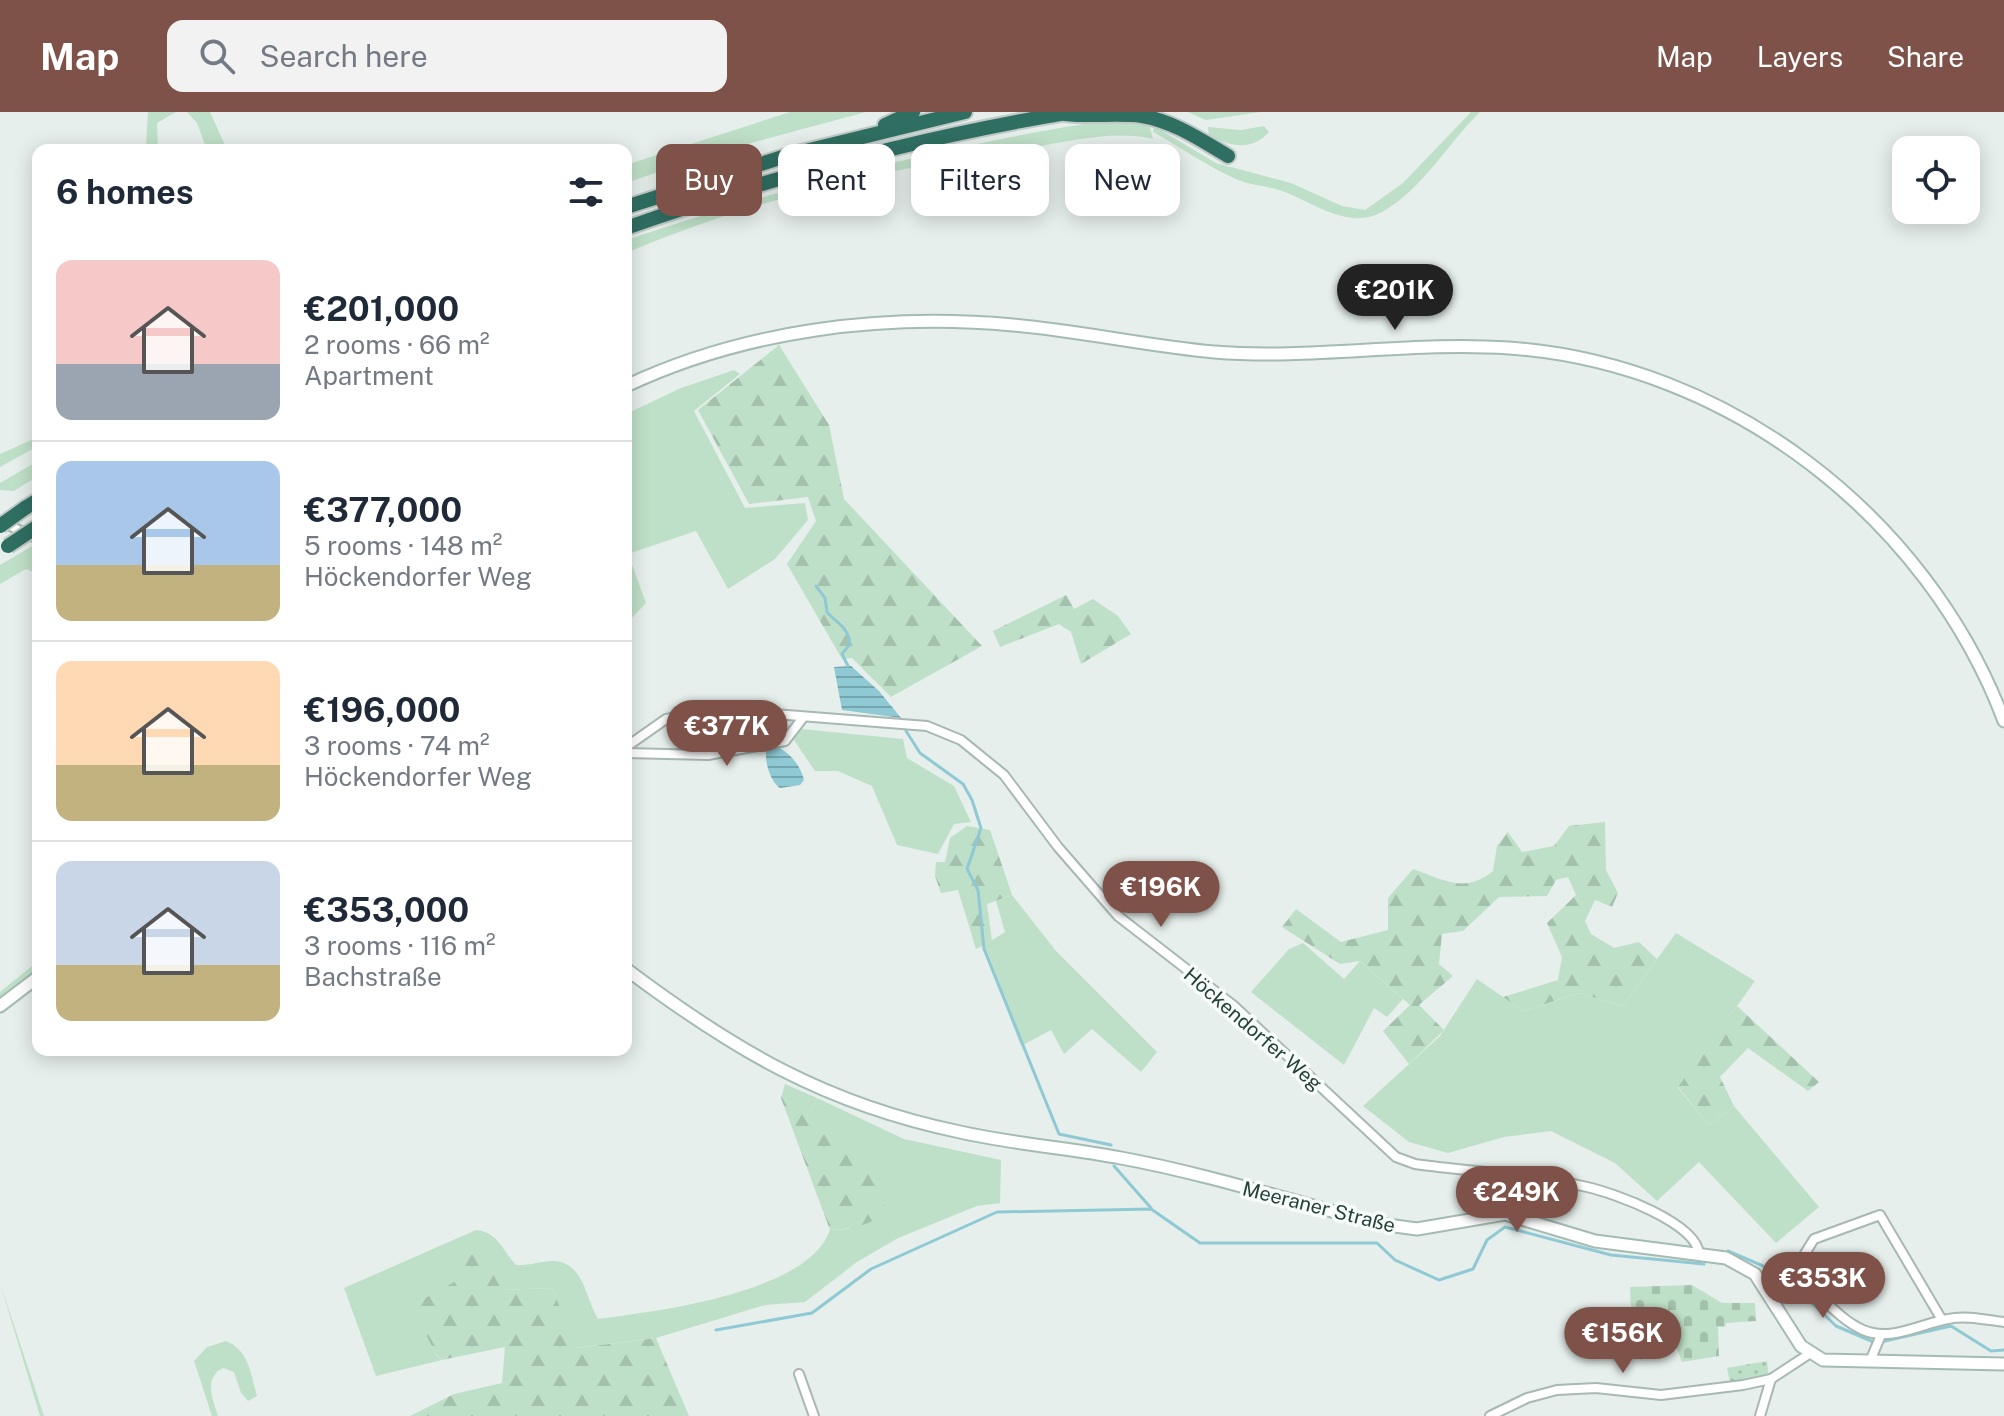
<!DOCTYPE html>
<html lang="en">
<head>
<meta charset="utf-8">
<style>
  :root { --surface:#fff; --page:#f2f2f3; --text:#1f2937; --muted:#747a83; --line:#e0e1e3; --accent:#7f5249 }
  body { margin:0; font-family:"Public Sans",sans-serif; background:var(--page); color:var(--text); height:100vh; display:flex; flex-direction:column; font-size:30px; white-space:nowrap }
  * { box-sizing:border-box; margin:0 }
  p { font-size:26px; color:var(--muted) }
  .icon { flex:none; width:44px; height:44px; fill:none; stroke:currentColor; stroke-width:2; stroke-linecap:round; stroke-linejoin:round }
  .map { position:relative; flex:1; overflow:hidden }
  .side { position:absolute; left:32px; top:32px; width:600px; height:912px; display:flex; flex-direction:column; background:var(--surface); border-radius:16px; box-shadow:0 4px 20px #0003 }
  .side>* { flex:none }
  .hud { position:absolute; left:656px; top:32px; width:760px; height:72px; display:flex; gap:16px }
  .controls { position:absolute; left:1892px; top:24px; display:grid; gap:16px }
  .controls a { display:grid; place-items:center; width:88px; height:88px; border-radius:16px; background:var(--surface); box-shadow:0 4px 20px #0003; font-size:40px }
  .price { position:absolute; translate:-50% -68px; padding:0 18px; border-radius:28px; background:var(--accent); color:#fff; font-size:26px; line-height:52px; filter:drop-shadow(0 2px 4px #0008) }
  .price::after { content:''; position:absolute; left:50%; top:48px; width:24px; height:18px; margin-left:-12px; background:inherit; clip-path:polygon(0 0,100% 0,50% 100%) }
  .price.selected { background:#222; color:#fff }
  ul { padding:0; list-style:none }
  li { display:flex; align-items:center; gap:24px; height:200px; padding:0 24px }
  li+li { border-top:2px solid var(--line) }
  li span { display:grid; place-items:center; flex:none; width:224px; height:160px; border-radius:16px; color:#555 }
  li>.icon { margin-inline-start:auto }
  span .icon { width:96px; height:96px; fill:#fffc; stroke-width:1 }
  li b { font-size:34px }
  h2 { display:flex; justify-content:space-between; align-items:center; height:96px; padding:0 24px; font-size:34px }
  .tag { padding:0 28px; border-radius:16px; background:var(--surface); box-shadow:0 4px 20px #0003; font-size:28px; line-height:72px }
  .tag.selected { background:var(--accent); color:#fff }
  header { display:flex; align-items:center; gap:48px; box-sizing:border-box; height:112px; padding:0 40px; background:var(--accent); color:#fff }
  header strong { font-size:38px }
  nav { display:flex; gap:44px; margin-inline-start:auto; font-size:28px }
  .search { width:560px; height:72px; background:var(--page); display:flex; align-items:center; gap:20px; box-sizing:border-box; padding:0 28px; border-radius:16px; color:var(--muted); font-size:30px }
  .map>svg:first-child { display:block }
  .green { fill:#bfe0c8 }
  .forest { fill:url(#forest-firs) }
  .cemetery { fill:url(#cemetery-stones) }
  .park { fill:url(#park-dots) }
  .water { fill:url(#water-rules) }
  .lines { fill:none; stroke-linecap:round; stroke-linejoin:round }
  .stream { stroke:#8ec9d4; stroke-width:3 }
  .street-casing { stroke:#a8b8b2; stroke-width:12 }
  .secondary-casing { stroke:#a4bbb3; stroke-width:15 }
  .highway-casing { stroke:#c2cac8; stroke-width:18 }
  .street { stroke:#fff; stroke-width:8 }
  .secondary { stroke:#fff; stroke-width:11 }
  .highway { stroke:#2f6f62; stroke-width:14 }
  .highway-bridge-casing { stroke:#c2cac8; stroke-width:18; stroke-linecap:butt }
  .highway-bridge { stroke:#2f6f62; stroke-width:14 }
  .labels { text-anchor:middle; stroke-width:7; stroke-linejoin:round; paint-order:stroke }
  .street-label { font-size:20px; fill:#24423a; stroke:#f7fbf9 }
</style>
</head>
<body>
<header>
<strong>Map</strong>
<div class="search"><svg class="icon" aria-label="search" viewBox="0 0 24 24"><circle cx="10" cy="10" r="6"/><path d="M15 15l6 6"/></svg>Search here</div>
<nav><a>Map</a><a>Layers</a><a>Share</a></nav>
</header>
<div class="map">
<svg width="2004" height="1304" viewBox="0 0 2004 1304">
  <defs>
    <pattern id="forest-firs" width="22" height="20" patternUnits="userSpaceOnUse" patternTransform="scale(2)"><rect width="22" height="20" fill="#bfe0c8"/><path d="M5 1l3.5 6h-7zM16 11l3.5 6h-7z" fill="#a4c1ad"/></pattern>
    <pattern id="cemetery-stones" width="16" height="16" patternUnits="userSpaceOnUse" patternTransform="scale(2)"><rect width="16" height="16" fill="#bfe0c8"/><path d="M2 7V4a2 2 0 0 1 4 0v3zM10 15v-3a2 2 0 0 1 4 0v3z" fill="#a4c1ad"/></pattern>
    <pattern id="park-dots" width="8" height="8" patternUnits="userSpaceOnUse" patternTransform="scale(2)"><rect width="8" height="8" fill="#bfe0c8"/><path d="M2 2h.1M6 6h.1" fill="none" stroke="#a4c1ad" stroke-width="1.8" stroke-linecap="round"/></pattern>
    <pattern id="water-rules" width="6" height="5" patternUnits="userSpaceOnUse" patternTransform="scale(2)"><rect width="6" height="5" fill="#8ec9d4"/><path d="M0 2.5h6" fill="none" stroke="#74a5ad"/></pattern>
  </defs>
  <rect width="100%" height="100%" fill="#e6efeb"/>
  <!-- green -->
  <g class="green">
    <path d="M148 0H176L157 11 158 38H141L146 33Z"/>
    <path d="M187 0H210L227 38H207L197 11Z"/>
    <path d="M790 0H866L710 42 626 71V53Z"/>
    <path d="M1188 0H1261L1206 8Z"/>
    <path d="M1471 0H1480C1447 32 1423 77 1382 100 1350 118 1315 92 1285 80 1270 74 1253 74 1238 68 1208 55 1182 36 1153 20L1154 14 1216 51 1291 71 1342 94 1365 98 1403 71Z"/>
    <path d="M1108 8 1148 9 1153 27C1114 18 1073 29 1033 35 895 55 754 86 626 141V128C785 75 942 34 1108 8Z"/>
    <path d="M1264 14 1269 20C1251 40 1230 34 1209 24L1208 15 1241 18Z"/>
    <path d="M734 258 740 262 694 299 745 396 805 391 808 408 775 447 728 477 696 419 628 442 646 491 626 512V302L681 276Z"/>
    <path d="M38 349V364L14 379 0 378V371Z"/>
    <path d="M36 432 38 462 26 457 0 472V453Z"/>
    <path d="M801 617 903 627 907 646 954 674 971 710 954 712 938 742 897 733 872 674 838 659H815L794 628Z"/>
    <path d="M1012 783 1056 839 1157 940 1141 960 1092 917 1064 942 1051 918 1021 934 983 834 1005 820 996 789Z"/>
    <path d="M1676 821 1755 869 1678 976 1709 1013 1734 994 1819 1095 1776 1131 1699 1050 1657 1089 1615 1051 1551 1019 1504 1025 1448 1041 1409 1030 1363 994 1440 924 1477 867 1523 899 1579 881 1623 894Z"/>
    <path d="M1303 831 1344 867 1360 849 1403 887 1387 905 1374 896 1344 953 1251 880 1289 837Z"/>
    <path d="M38 849V858L0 889V880Z"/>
    <path d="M817 986 904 1027 1001 1048 1000 1091 977 1094 898 1126 857 1150 805 1190 765 1193 656 1226 576 1236 552 1176 502 1178 468 1163 435 1242 442 1248 376 1264 344 1176 476 1118C498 1120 503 1139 516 1153 529 1154 543 1148 555 1149 585 1152 585 1186 598 1207 658 1199 808 1181 830 1118L849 1117 844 1041 806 1006Z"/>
    <path d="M0 1171 44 1304H40Z"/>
    <path d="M226 1229C249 1238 251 1263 257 1284L248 1289 241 1281 234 1260 223 1256C203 1266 213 1288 218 1304H212L194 1249 207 1235Z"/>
  </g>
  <!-- forest -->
  <g class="forest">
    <path d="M779 233 829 313 844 387 982 534 891 585 852 546 842 547 787 452 816 409 808 385 749 392 698 298Z"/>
    <path d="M38 325V334L0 355V342Z"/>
    <path d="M1066 483 1074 497 1093 487 1118 504 1131 522 1081 552 1071 520 1059 512 1000 535 993 519Z"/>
    <path d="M1605 710 1606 758 1618 781 1612 795 1595 788 1585 809 1591 822 1614 836 1639 830 1657 847 1623 894 1579 881 1523 899 1503 885 1558 868 1562 845 1547 811 1576 783 1568 765 1556 768 1547 784 1499 785 1463 819 1442 822 1439 852 1453 864 1419 893 1444 918 1409 952 1383 919 1410 893 1360 849 1340 852 1282 815 1296 797 1341 830 1388 818V786L1413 757C1444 768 1465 782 1493 759L1497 734 1508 720 1522 740 1554 734 1569 714Z"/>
    <path d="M967 714 990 718 1012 783 987 792 992 829 976 837 958 778 941 781 935 764 936 750H945L950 726Z"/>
    <path d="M1737 894 1819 970 1808 979 1748 936 1720 965 1734 994 1709 1013 1678 975Z"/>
    <path d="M785 972 817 986 806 1006 844 1040 867 1039 886 1100C869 1114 852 1117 830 1118L781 986Z"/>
    <path d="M479 1138 502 1178 552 1176 577 1236 656 1226 689 1304H410L454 1282 502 1271 505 1235 442 1248 436 1242 411 1194 467 1163 463 1148Z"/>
  </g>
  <!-- cemetery -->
  <path class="cemetery" d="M1692 1173 1722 1191H1755L1756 1209 1726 1211 1725 1215H1718L1719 1244 1682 1250 1676 1235 1640 1248 1639 1239H1633L1630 1175Z"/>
  <!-- park -->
  <path class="park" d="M1767 1249 1769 1266 1730 1271 1727 1256Z"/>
  <!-- water -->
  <g class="water">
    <path d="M851 554 879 579 901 606 842 598 834 555Z"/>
    <path d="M774 633C789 640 800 652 804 668L800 673 780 676C770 670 763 646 767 635Z"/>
  </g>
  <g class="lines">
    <!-- stream -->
    <g class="stream">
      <path d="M816 474 825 486 827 500C837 512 848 514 850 532L842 542 848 554"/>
      <path d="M906 619 920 641 963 672 972 688 981 716 967 757 978 778 984 837 1059 1022 1111 1033"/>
      <path d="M1114 1054 1151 1096"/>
      <path d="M1728 1139 1782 1162 1836 1214 1876 1231 1951 1214 1991 1239 2004 1238"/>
      <path d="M716 1218 812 1201 871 1157 997 1100 1151 1097 1200 1131H1377L1395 1148 1439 1168 1473 1157 1487 1128 1505 1115 1611 1143 1704 1152"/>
    </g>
    <defs>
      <g id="street">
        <path d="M4 411 38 427"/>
        <path d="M626 635 666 607 712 597 927 614 961 628 1004 663 1058 735 1118 804 1234 894 1396 1045 1415 1052C1472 1060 1532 1062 1587 1075 1614 1081 1697 1111 1699 1142"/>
        <path d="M626 641 708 643 785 629 802 607"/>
        <path d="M1778 1156C1812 1167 1830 1203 1863 1218 1891 1230 1920 1212 1948 1207 1965 1203 1987 1208 2004 1210"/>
        <path d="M1793 1161 1814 1127 1880 1103 1942 1208"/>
        <path d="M1870 1249 1881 1223"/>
        <path d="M799 1262 814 1304"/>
        <path d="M1490 1304 1527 1286 1557 1278 1596 1276 1661 1283 1743 1273 1771 1267 1809 1242"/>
        <path d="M1760 1304 1771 1267"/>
      </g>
      <g id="secondary">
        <path d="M626 274C745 218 883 201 1013 213 1081 219 1147 234 1214 240 1312 248 1411 229 1509 236 1728 251 1927 405 2004 609"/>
        <path d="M626 857C734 938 825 992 960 1020 1013 1032 1068 1036 1121 1046 1208 1062 1294 1090 1380 1112L1417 1117 1505 1102 1595 1129 1726 1146 1755 1162 1801 1234 1823 1248 2004 1252"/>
        <path d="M0 894 38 865"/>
      </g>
      <g id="highway">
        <path d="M1065 2C1091 5 1116 1 1142 4 1173 9 1201 28 1228 44"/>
        <path d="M885 13 913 0"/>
        <path d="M626 95 789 43 965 0"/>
        <path d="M626 116C771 65 920 25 1072 0"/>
        <path d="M25 396 38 388"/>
      </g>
    </defs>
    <!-- street casing -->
    <use href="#street" class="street-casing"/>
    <!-- secondary casing -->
    <use href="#secondary" class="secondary-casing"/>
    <!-- highway casing -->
    <use href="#highway" class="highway-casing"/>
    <!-- street -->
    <use href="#street" class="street"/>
    <!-- secondary -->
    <use href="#secondary" class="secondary"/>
    <!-- highway -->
    <use href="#highway" class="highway"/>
    <defs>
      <g id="highway-bridge">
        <path d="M0 414 25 396"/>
        <path d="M8 434 38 414"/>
      </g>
    </defs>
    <!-- highway-bridge casing -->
    <use href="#highway-bridge" class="highway-bridge-casing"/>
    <!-- highway-bridge -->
    <use href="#highway-bridge" class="highway-bridge"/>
  </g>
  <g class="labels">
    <!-- street labels -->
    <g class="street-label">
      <text transform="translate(1253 917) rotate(41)" y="7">Höckendorfer Weg</text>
      <text transform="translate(1319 1095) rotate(14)" y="7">Meeraner Straße</text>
    </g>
  </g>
</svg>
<div class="controls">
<a><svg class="icon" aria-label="locate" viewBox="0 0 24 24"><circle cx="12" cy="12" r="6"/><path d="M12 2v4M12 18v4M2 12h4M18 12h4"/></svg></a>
</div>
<b class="price selected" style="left:1395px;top:220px">€201K</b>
<b class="price" style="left:727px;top:656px">€377K</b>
<b class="price" style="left:1161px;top:817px">€196K</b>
<b class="price" style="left:1517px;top:1122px">€249K</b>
<b class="price" style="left:1823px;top:1208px">€353K</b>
<b class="price" style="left:1623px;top:1263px">€156K</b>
<div class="hud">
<a class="tag selected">Buy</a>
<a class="tag">Rent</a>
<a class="tag">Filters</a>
<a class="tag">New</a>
</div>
<section class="side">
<h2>6 homes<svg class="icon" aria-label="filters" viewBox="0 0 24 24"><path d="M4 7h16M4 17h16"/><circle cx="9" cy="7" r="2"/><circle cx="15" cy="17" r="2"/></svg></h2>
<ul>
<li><span style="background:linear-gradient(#f6c9c9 65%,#9aa5b1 0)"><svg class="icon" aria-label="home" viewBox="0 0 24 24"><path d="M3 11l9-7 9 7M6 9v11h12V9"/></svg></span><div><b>€201,000</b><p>2 rooms · 66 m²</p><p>Apartment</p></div></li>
<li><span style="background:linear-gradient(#a9c7e8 65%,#c2b280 0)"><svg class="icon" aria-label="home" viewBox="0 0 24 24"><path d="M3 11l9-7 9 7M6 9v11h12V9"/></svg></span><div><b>€377,000</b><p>5 rooms · 148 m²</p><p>Höckendorfer Weg</p></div></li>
<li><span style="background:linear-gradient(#ffd9b3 65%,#c2b280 0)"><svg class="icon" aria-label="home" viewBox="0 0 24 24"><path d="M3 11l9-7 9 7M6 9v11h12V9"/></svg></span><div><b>€196,000</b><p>3 rooms · 74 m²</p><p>Höckendorfer Weg</p></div></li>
<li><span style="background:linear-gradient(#c9d6e8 65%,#c2b280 0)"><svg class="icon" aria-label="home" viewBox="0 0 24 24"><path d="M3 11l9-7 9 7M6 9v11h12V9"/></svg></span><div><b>€353,000</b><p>3 rooms · 116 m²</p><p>Bachstraße</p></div></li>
</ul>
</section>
</div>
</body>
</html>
